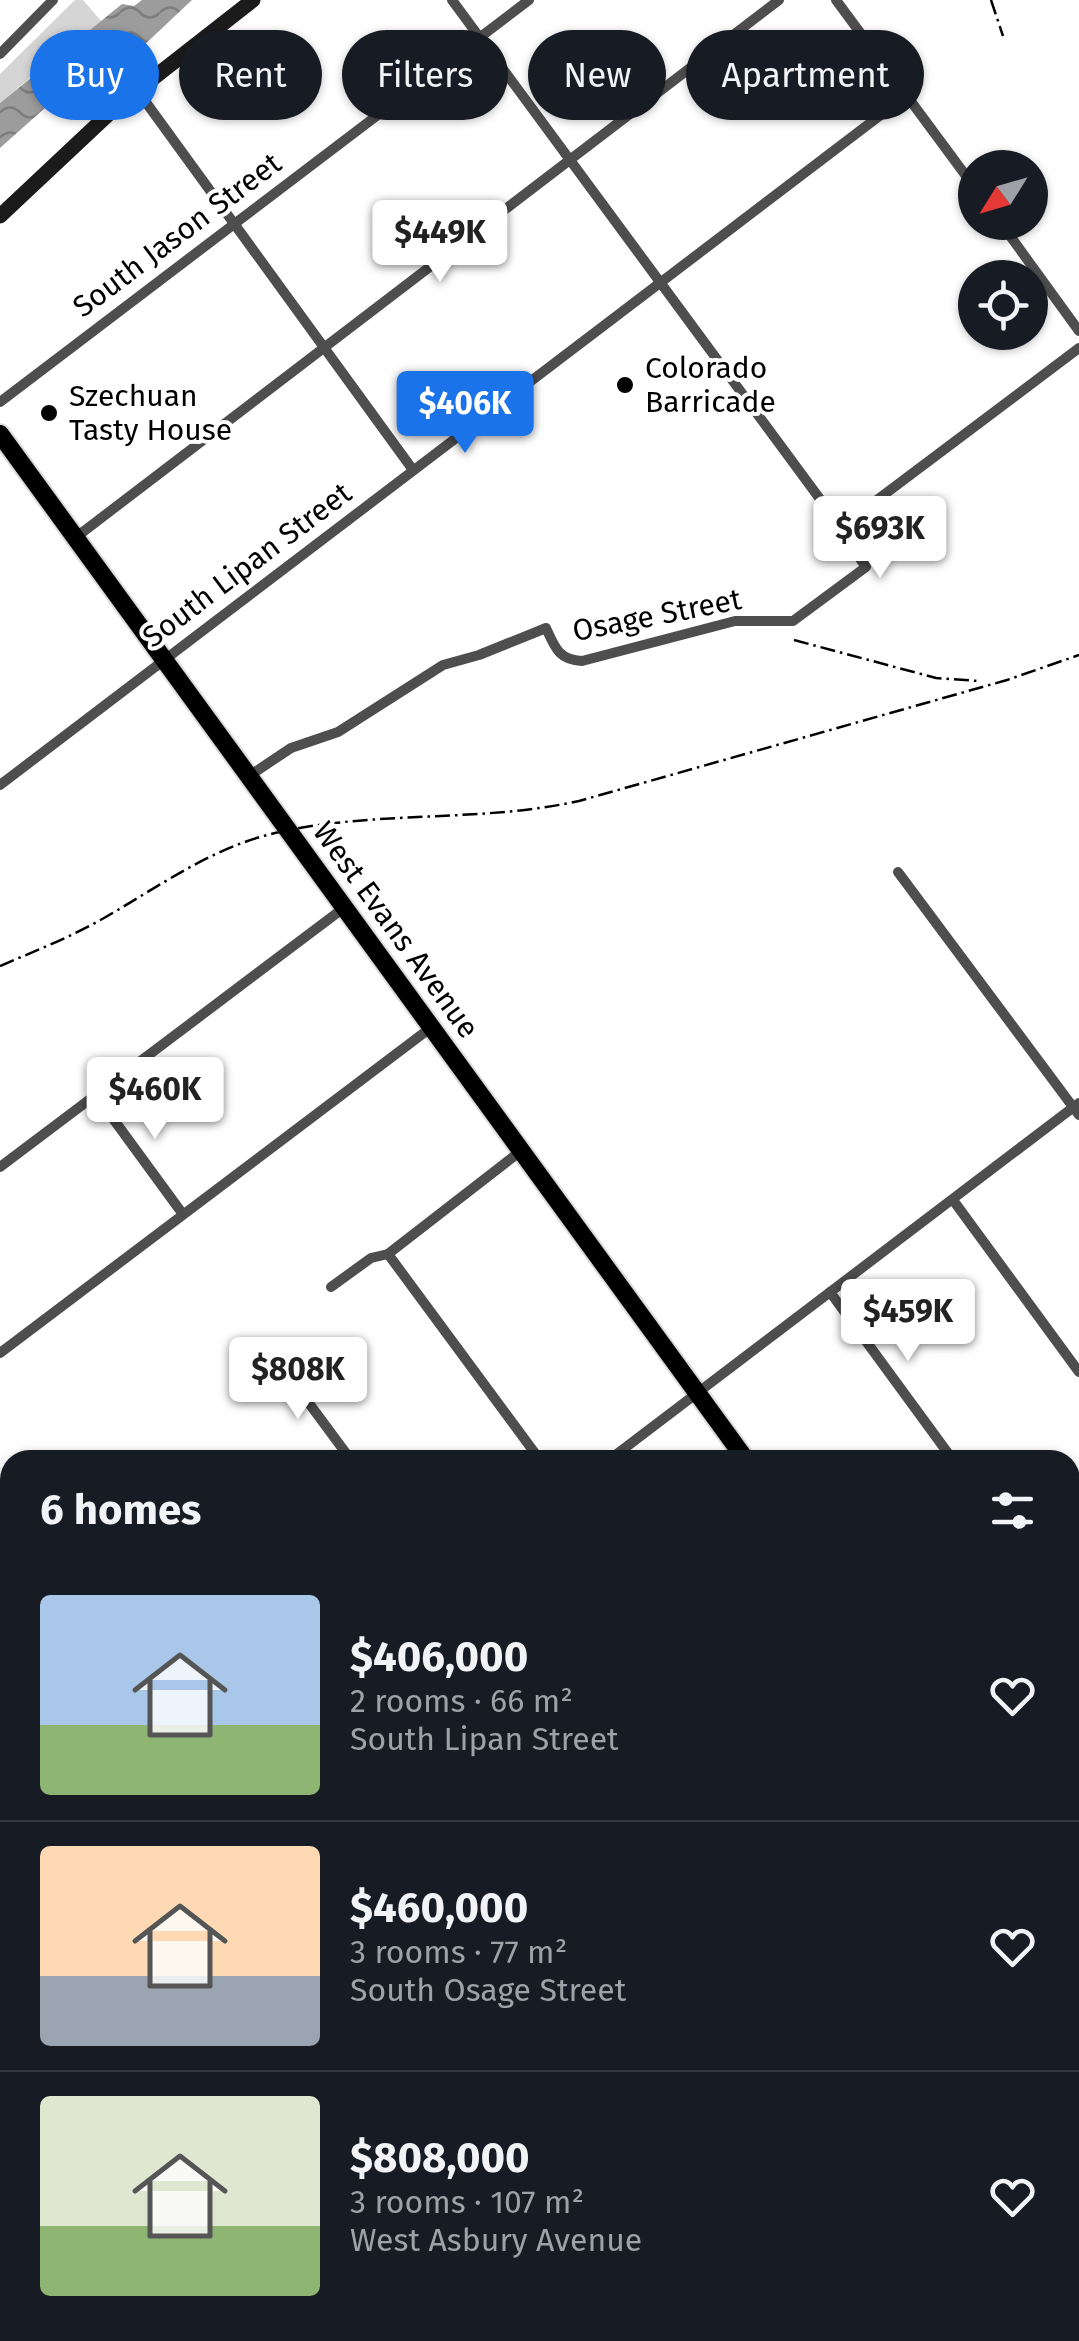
<!DOCTYPE html>
<html lang="en">
<head>
<meta charset="utf-8">
<style>
  :root { --surface:#171b24; --page:#20242c; --text:#f1f3f6; --muted:#9ea1a6; --line:#363941; --accent:#1a73e8 }
  body { margin:0; font-family:"Fira Sans",sans-serif; background:var(--page); color:var(--text); height:100vh; display:flex; flex-direction:column; font-size:38px; white-space:nowrap }
  * { box-sizing:border-box; margin:0 }
  p { font-size:32px; color:var(--muted) }
  .icon { flex:none; width:55px; height:55px; fill:none; stroke:currentColor; stroke-width:2; stroke-linecap:round; stroke-linejoin:round }
  .map { position:relative; flex:1; overflow:hidden }
  .side { position:absolute; left:0px; top:1450px; width:1080px; height:892px; display:flex; flex-direction:column; background:var(--surface); border-radius:30px 30px 0 0; box-shadow:0 2px 8px #0004 }
  .side>* { flex:none }
  .guide { position:absolute; left:30px; top:30px; width:1020px; height:90px; display:flex; gap:20px }
  .needle { width:65px; rotate:233deg }
  .controls { position:absolute; left:958px; top:150px; display:grid; gap:20px }
  .controls a { display:grid; place-items:center; width:90px; height:90px; border-radius:50%; background:var(--surface); box-shadow:0 2px 8px #0004; font-size:50px }
  .price { position:absolute; translate:-50% -85px; padding:0 22px; border-radius:10px; background:#fff; color:#222; font-size:32px; line-height:65px; filter:drop-shadow(0 2px 5px #0008) }
  .price::after { content:''; position:absolute; left:50%; top:60px; width:30px; height:22px; margin-left:-15px; background:inherit; clip-path:polygon(0 0,100% 0,50% 100%) }
  .price.current { background:var(--accent); color:#fff }
  ul { padding:0; list-style:none }
  li { display:flex; align-items:center; gap:30px; height:250px; padding:0 40px }
  li+li { border-top:2px solid var(--line) }
  li span { display:grid; place-items:center; flex:none; width:280px; height:200px; border-radius:10px; color:#555 }
  li>.icon { margin-inline-start:auto }
  span .icon { width:120px; height:120px; fill:#fffc; stroke-width:1 }
  li b { font-size:42px }
  h2 { display:flex; justify-content:space-between; align-items:center; height:120px; padding:0 40px; font-size:42px }
  .chip { padding:0 35px; border-radius:45px; background:var(--surface); box-shadow:0 2px 8px #0004; font-size:35px; line-height:90px }
  .chip.current { background:var(--accent); color:#fff }
  .map>svg:first-child { display:block }
  .grass { fill:#d5d5d5 }
  .water { fill:url(#water-waves) }
  .lines { fill:none; stroke-linecap:round; stroke-linejoin:round }
  .primary-casing { stroke:#dbdbdb; stroke-width:22 }
  .street { stroke:#4e4e4e; stroke-width:10 }
  .secondary { stroke:#1b1b1b; stroke-width:15 }
  .primary { stroke:#000; stroke-width:18 }
  .rail { stroke:#000; stroke-width:2.5; stroke-dasharray:15 5 2.5 5; stroke-linecap:butt }
  .poi-dot { fill:#000; stroke:#fff; stroke-width:4 }
  .labels { text-anchor:middle; stroke-width:8; stroke-linejoin:round; paint-order:stroke }
  .street-label { font-size:30px; fill:#000; stroke:#fff }
  .poi-label { font-size:30px; fill:#000; stroke:#fff; text-anchor:start }
</style>
</head>
<body>
<div class="map">
<svg width="1079" height="2341" viewBox="0 0 1079 2341">
  <defs>
    <pattern id="water-waves" width="16" height="10" patternUnits="userSpaceOnUse" patternTransform="scale(2.5)"><rect width="16" height="10" fill="#9c9c9c"/><path d="M0 5q4-4 8 0t8 0" fill="none" stroke="#7d7d7d"/></pattern>
  </defs>
  <rect width="100%" height="100%" fill="#fff"/>
  <!-- grass -->
  <g class="grass">
    <path d="M75 0H83L102 22 58 54 0 103V74Z"/>
    <path d="M10 1530V1862L0 1869V1537Z"/>
  </g>
  <!-- water -->
  <path class="water" d="M142 0H192L108 79 86 94 55 99 0 148V103L122 4 134 6Z"/>
  <g class="lines">
    <defs>
      <g id="primary">
        <path d="M0 434 746 1460"/>
        <path d="M1070 1901 1079 1913"/>
      </g>
    </defs>
    <!-- primary casing -->
    <use href="#primary" class="primary-casing"/>
    <!-- street -->
    <g class="street">
      <path d="M452 0 834 518 850 520 857 515 1079 348"/>
      <path d="M836 0 975 188"/>
      <path d="M0 54 53 0"/>
      <path d="M137 90 413 470"/>
      <path d="M1000 222 1079 331"/>
      <path d="M0 402 529 0"/>
      <path d="M75 538 779 0"/>
      <path d="M249 776 291 748 338 732 443 665 479 655 546 628C555 648 559 660 582 661L735 621H793L866 567 832 519"/>
      <path d="M0 785 907 95"/>
      <path d="M898 872 1079 1115"/>
      <path d="M95 1094 182 1213"/>
      <path d="M0 1167 345 907"/>
      <path d="M953 1200 1079 1372"/>
      <path d="M388 1254 540 1460"/>
      <path d="M331 1287 371 1258 388 1254 522 1150"/>
      <path d="M830 1292 953 1460"/>
      <path d="M0 1353 433 1026"/>
      <path d="M277 1360 351 1460"/>
      <path d="M609 1460 1079 1103"/>
      <path d="M1070 1500 1079 1493"/>
      <path d="M1070 1618 1079 1630"/>
      <path d="M1070 1888 1079 1881"/>
      <path d="M0 1957 10 1949"/>
      <path d="M0 2001 10 2015"/>
      <path d="M0 2134 10 2127"/>
      <path d="M1070 2268 1079 2261"/>
      <path d="M0 2308 10 2300"/>
      <path d="M241 2332 248 2341"/>
      <path d="M161 2341 172 2332"/>
      <path d="M363 2341 375 2332"/>
      <path d="M563 2341 574 2332"/>
      <path d="M976 2341 988 2332"/>
    </g>
    <!-- secondary -->
    <g class="secondary">
      <path d="M0 216 115 108 253 0"/>
      <path d="M0 1491 10 1506"/>
      <path d="M613 2332 619 2341"/>
    </g>
    <!-- primary -->
    <use href="#primary" class="primary"/>
    <!-- rail -->
    <g class="rail">
      <path d="M991 0 1003 36"/>
      <path d="M794 640 936 678 979 681"/>
      <path d="M0 966C35 951 71 937 104 918 160 886 211 848 275 833 374 810 479 823 579 801L1007 680 1079 655"/>
    </g>
  </g>
  <!-- markers -->
  <g class="poi-dot">
    <circle cx="625" cy="385" r="10"/>
    <circle cx="49" cy="413" r="10"/>
  </g>
  <g class="labels">
    <!-- street labels -->
    <g class="street-label">
      <text transform="translate(177 235) rotate(-37)" y="10">South Jason Street</text>
      <text transform="translate(247 565) rotate(-37)" y="10">South Lipan Street</text>
      <text transform="translate(657 615) rotate(-11)" y="10">Osage Street</text>
      <text transform="translate(396 930) rotate(54)" y="10">West Evans Avenue</text>
    </g>
    <!-- poi labels -->
    <g class="poi-label">
      <text x="645" y="378">Colorado<tspan x="645" dy="34">Barricade</tspan></text>
      <text x="69" y="406">Szechuan<tspan x="69" dy="34">Tasty House</tspan></text>
    </g>
  </g>
</svg>
<div class="controls">
<a><svg class="needle" viewBox="-14 -14 28 28"><path d="M0-13l5 13h-10z" fill="#e53935"/><path d="M0 13l5-13h-10z" fill="#9ea1a6"/></svg></a>
<a><svg class="icon" aria-label="locate" viewBox="0 0 24 24"><circle cx="12" cy="12" r="6"/><path d="M12 2v4M12 18v4M2 12h4M18 12h4"/></svg></a>
</div>
<b class="price" style="left:440px;top:285px">$449K</b>
<b class="price current" style="left:465px;top:456px">$406K</b>
<b class="price" style="left:880px;top:581px">$693K</b>
<b class="price" style="left:155px;top:1142px">$460K</b>
<b class="price" style="left:908px;top:1364px">$459K</b>
<b class="price" style="left:298px;top:1422px">$808K</b>
<div class="guide">
<a class="chip current">Buy</a>
<a class="chip">Rent</a>
<a class="chip">Filters</a>
<a class="chip">New</a>
<a class="chip">Apartment</a>
</div>
<section class="side">
<h2>6 homes<svg class="icon" aria-label="filters" viewBox="0 0 24 24"><path d="M4 7h16M4 17h16"/><circle cx="9" cy="7" r="2"/><circle cx="15" cy="17" r="2"/></svg></h2>
<ul>
<li><span style="background:linear-gradient(#a9c7e8 65%,#8fb573 0)"><svg class="icon" aria-label="home" viewBox="0 0 24 24"><path d="M3 11l9-7 9 7M6 9v11h12V9"/></svg></span><div><b>$406,000</b><p>2 rooms · 66 m²</p><p>South Lipan Street</p></div><svg class="icon" aria-label="heart" viewBox="0 0 24 24"><path d="M12 20l-8-8c-3-5 5-10 8-4 3-6 11-1 8 4z"/></svg></li>
<li><span style="background:linear-gradient(#ffd9b3 65%,#9aa5b1 0)"><svg class="icon" aria-label="home" viewBox="0 0 24 24"><path d="M3 11l9-7 9 7M6 9v11h12V9"/></svg></span><div><b>$460,000</b><p>3 rooms · 77 m²</p><p>South Osage Street</p></div><svg class="icon" aria-label="heart" viewBox="0 0 24 24"><path d="M12 20l-8-8c-3-5 5-10 8-4 3-6 11-1 8 4z"/></svg></li>
<li><span style="background:linear-gradient(#dfe7d0 65%,#8fb573 0)"><svg class="icon" aria-label="home" viewBox="0 0 24 24"><path d="M3 11l9-7 9 7M6 9v11h12V9"/></svg></span><div><b>$808,000</b><p>3 rooms · 107 m²</p><p>West Asbury Avenue</p></div><svg class="icon" aria-label="heart" viewBox="0 0 24 24"><path d="M12 20l-8-8c-3-5 5-10 8-4 3-6 11-1 8 4z"/></svg></li>
</ul>
</section>
</div>
</body>
</html>
